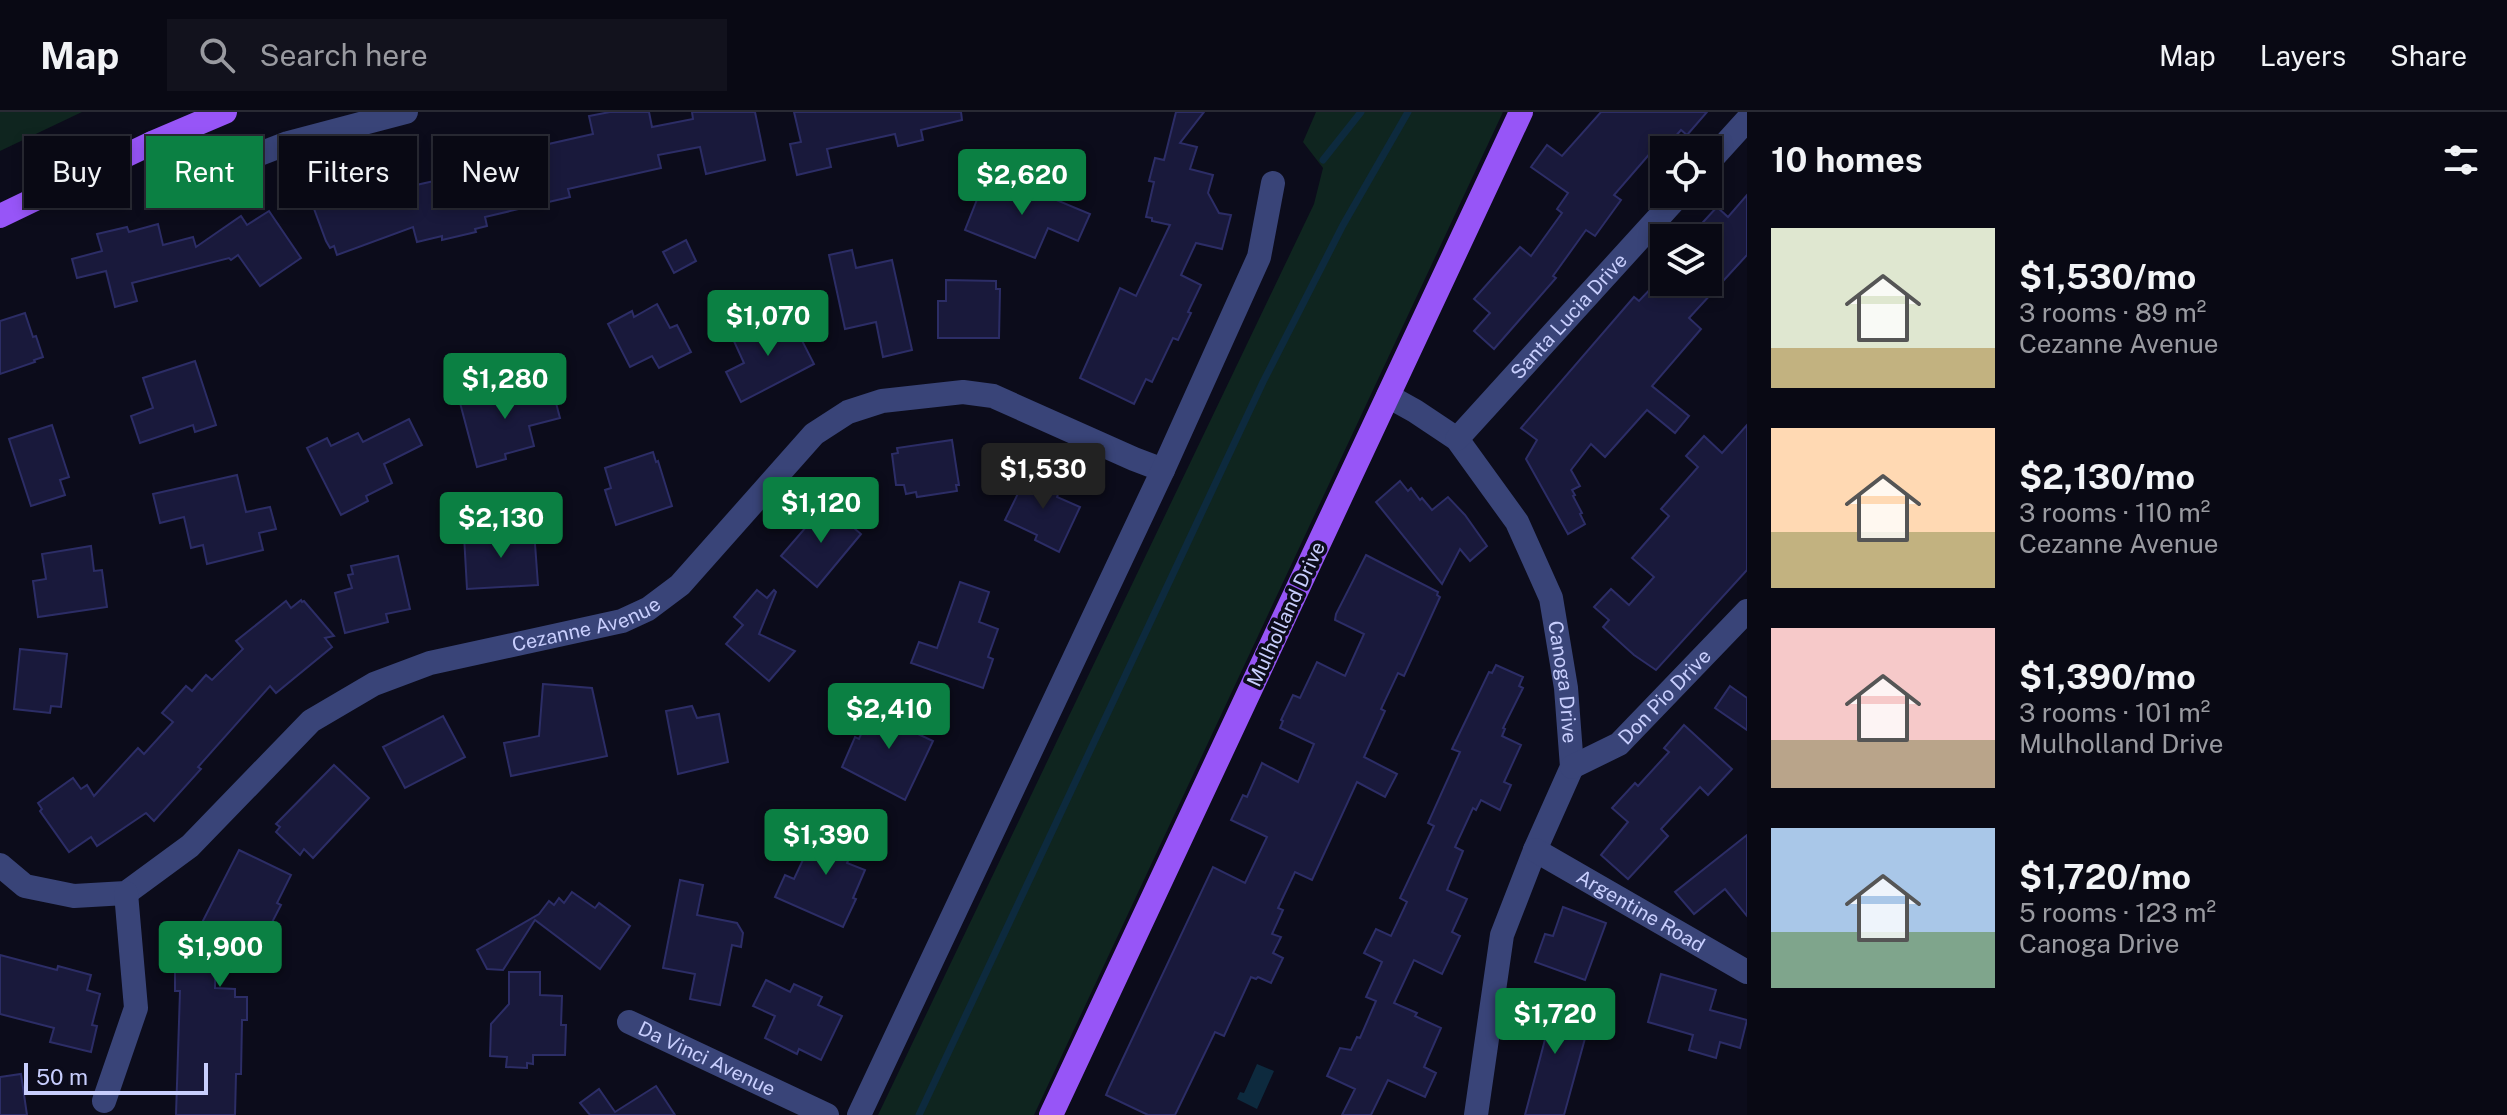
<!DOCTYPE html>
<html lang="en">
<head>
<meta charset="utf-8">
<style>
  :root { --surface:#090914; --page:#12121d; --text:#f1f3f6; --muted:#999aa0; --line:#292a34; --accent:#0b8043 }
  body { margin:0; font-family:"Public Sans",sans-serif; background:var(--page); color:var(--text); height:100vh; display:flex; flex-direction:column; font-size:30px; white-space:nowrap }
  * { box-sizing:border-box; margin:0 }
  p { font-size:26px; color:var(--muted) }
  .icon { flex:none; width:44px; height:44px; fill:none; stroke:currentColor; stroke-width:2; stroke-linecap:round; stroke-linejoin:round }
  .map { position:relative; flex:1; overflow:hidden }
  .sheet { display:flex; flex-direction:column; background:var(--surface); width:760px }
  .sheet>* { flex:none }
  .guide { position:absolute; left:24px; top:24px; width:760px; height:72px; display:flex; gap:16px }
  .buttons { position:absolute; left:1650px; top:24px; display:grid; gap:16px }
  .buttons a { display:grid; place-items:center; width:72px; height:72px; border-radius:0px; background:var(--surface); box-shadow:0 4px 12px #0003,0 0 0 2px var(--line); font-size:40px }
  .scale { position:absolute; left:24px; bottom:20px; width:184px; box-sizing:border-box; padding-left:8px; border:4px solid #c8cefd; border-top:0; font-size:22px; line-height:28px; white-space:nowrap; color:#c8cefd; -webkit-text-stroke:6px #0c0c1b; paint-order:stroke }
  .price { position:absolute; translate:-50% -68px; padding:0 18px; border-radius:8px; background:var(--accent); color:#fff; font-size:26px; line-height:52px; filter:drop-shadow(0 2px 4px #0008) }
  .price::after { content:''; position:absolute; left:50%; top:48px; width:24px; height:18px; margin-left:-12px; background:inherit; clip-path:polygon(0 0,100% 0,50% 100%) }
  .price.active { background:#222; color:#fff }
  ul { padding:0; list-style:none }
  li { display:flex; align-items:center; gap:24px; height:200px; padding:0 24px }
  li span { display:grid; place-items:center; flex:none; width:224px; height:160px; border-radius:0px; color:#555 }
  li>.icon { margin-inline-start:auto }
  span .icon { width:96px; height:96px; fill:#fffc; stroke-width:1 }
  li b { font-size:34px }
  h2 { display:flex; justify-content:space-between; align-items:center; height:96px; padding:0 24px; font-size:34px }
  .pill { padding:0 28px; border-radius:0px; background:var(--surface); box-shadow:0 4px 12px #0003,0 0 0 2px var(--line); font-size:28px; line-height:72px }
  .pill.active { background:var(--accent); color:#fff }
  header { display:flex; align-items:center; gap:48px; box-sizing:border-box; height:112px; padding:0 40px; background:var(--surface); border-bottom:2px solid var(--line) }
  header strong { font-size:38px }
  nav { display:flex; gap:44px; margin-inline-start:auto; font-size:28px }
  .search { width:560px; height:72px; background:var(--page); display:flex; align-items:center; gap:20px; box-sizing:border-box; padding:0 28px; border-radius:0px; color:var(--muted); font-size:30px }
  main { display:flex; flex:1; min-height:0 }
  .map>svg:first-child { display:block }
  .green { fill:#0f251f }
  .water { fill:#0d2a3e }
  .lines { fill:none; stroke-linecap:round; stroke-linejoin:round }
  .stream { stroke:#0d2a3e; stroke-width:7 }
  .building { fill:#19193b; stroke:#2c2d66; stroke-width:2 }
  .minor { stroke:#394478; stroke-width:24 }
  .major { stroke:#9755f7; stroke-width:24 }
  .labels { text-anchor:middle; stroke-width:7; stroke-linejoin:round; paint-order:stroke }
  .street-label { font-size:20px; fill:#c8cefd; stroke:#0c0c1b }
</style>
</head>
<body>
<header>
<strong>Map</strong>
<div class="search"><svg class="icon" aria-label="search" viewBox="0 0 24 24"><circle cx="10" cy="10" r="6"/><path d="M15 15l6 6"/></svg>Search here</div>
<nav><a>Map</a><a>Layers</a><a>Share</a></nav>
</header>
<main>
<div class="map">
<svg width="1747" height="1003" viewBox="0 0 1747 1003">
  <rect width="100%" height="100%" fill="#0c0c1b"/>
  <!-- green -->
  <g class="green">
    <path d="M0 0H82L0 39Z"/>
    <path d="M1316 0H1503L1034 1003H878L1314 92 1323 56 1303 30Z"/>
  </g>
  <!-- water -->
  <path class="water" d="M1257 952 1274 959 1257 997 1237 987 1240 980 1244 981Z"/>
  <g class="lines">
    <!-- stream -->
    <g class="stream">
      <path d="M1323 48 1361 0"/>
      <path d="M919 1003 1263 270 1343 113 1408 0"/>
    </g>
  </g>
  <!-- building -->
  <g class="building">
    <path d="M610 0H649L652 15 693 7 692 0H755L765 48 706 62 700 35 658 43 661 56 568 77 570 85 485 105 487 114 475 117 476 120 442 128V124L417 130 413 115 337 143 334 134 330 136 326 129 310 86 378 60 385 80 434 69 448 65 443 42 470 36 473 49 593 22 589 4Z"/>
    <path d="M794 0H961L962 8 921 18 923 28 898 34 895 22 827 37 831 55 797 63 790 32 801 30Z"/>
    <path d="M1176 0H1204L1180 31 1197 35 1190 57 1213 63 1208 81 1219 101 1231 103 1222 137 1196 131 1181 163 1201 173 1188 200 1191 201 1178 228 1173 226 1152 270 1146 267 1134 292 1080 266 1120 176 1136 184 1170 113 1152 109V106L1146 105 1154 70 1149 69 1155 46 1164 48Z"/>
    <path d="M1601 0H1707L1687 23 1681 18 1659 43 1653 38 1614 83 1621 88 1595 124 1586 118 1553 164 1556 166 1494 237 1474 219 1490 201 1474 187 1520 135 1531 144 1562 101 1557 97 1568 81 1531 55 1547 33 1562 44Z"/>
    <path d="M1006 67 1090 102 1078 129 1048 116 1035 146 965 118 984 70 1002 77Z"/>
    <path d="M1747 83V143L1689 206 1701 217 1652 274 1689 304 1675 321 1647 298 1605 345 1591 332 1571 358 1580 374 1572 378 1575 383 1573 384 1582 401 1580 402 1585 412 1568 422 1526 347 1537 328 1521 316 1634 185 1639 189 1657 170H1708V126H1698L1693 121 1717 95 1728 105Z"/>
    <path d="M269 99 301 146 260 174 238 143 231 148 229 146 132 171 137 189 115 195 106 159 77 166 72 147 102 139 97 122 127 115 129 120 158 112 163 133 193 125 196 135 241 104 247 113Z"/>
    <path d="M686 128 696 149 674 161 663 140Z"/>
    <path d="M852 138 856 156 892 148 912 238 883 245 876 210 845 217 829 143Z"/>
    <path d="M946 168 996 169V177H1000L999 226H938V189H946Z"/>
    <path d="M657 192 670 216 677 213 691 240 659 256 652 244 630 255 608 212 632 199 634 205Z"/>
    <path d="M25 201 33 225 36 224 43 245 34 248 35 250 0 262V209Z"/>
    <path d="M770 208 774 218 792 209 814 252 741 290 726 260 744 251 733 227Z"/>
    <path d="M195 249 216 313 195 320 193 313 140 331 131 304 153 296 143 266Z"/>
    <path d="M513 273 516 285 552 276 560 306 529 314 534 334 505 342 506 347 477 355 459 287Z"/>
    <path d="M409 307 422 333 384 352 392 371 366 384 368 389 341 403 307 336 327 326 331 334 358 321 363 330Z"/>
    <path d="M52 313 69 365 60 368 65 383 31 394 9 327Z"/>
    <path d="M1747 313V458L1656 558 1634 543 1603 515 1609 508 1594 495 1611 477 1629 493 1654 465 1632 446 1669 404 1661 397 1698 355 1686 344 1704 324 1722 341Z"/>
    <path d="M952 328 959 373H956L957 379 917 385 916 380 906 382 904 373H896L892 342 898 341 897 336Z"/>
    <path d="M653 340 656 350 658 349 672 394 616 413 605 378 611 376 605 356Z"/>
    <path d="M1030 357 1062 372 1057 385 1080 395 1059 440 1035 428 1037 423 1005 408Z"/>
    <path d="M237 363 246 400 270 395 276 417 259 421 263 438 207 452 203 433 191 436 184 405 160 411 153 382Z"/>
    <path d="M1400 369 1408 379 1411 376 1420 388 1422 386 1432 398 1448 385 1465 403 1487 434 1470 449 1460 437 1442 472 1376 390Z"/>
    <path d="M826 392 861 422 817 475 781 444Z"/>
    <path d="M534 418 538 473 467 477 464 423Z"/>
    <path d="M91 434 94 459 102 458 107 495 38 505 33 469 46 467 42 442Z"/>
    <path d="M1366 443 1438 480 1437 483 1440 485 1404 564 1398 561 1381 597 1385 599 1364 645 1397 662 1385 685 1357 670 1312 768 1295 760 1278 796 1283 798 1272 822 1281 825 1273 841 1283 846 1271 871 1258 865 1256 867 1251 865 1224 924 1215 920 1175 1003H1148L1106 983 1109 976 1213 755 1245 771 1267 725 1231 708 1243 683 1247 685 1262 651 1298 670 1314 632 1280 616 1283 609 1281 608 1293 583 1300 586 1317 550 1345 564 1364 522 1335 508 1336 502Z"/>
    <path d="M398 444 410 497 386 502 388 510 345 521 335 481 352 476 348 463 353 462 351 454Z"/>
    <path d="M960 470 989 480 979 510 998 517 988 545 993 547 983 576 911 551 919 530 937 536Z"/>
    <path d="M757 478 767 486 774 478 776 480 759 522 795 539 769 569 726 532 743 513 734 505Z"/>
    <path d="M301 488 302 490 304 489 334 524 325 526 332 535 276 581 270 574 198 655 201 657 154 709 146 701 97 734 91 725 69 740 40 699 42 697 38 691 73 666 81 677 87 673 94 684 138 636 144 642 173 610 162 601 186 574 192 579 206 563 212 568 243 537 236 529 286 489 291 496Z"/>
    <path d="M20 537 67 542 61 595 51 594 50 601 14 597Z"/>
    <path d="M1496 553 1523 565 1519 574 1523 576 1503 616 1505 617 1502 624 1521 633 1504 670 1511 673 1500 698 1481 688 1476 698 1473 696 1455 735 1463 739 1447 778 1467 787 1452 820 1460 824 1442 862 1414 848 1394 891 1417 901 1415 904 1441 916 1424 955 1436 961 1425 985 1388 968 1371 1003H1342L1355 977 1327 964 1340 936 1351 938 1357 925 1360 926 1376 889 1366 885 1382 850 1364 841 1376 817 1391 824 1407 790 1400 786 1434 714 1428 711 1460 640 1452 637 1489 560 1492 561Z"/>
    <path d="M543 572 592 576 607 644 511 664 504 631 539 624Z"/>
    <path d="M1730 574 1747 586V618L1715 596Z"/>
    <path d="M887 583 913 595 903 615 933 629 905 688 842 655 855 625 859 627 862 620 867 622Z"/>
    <path d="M692 594 697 606 719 602 728 650 678 662 666 599Z"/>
    <path d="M443 604 465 645 405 676 383 635Z"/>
    <path d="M1684 613 1732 657 1708 683 1700 675 1661 717 1668 724 1628 767 1601 743 1628 710 1612 696 1635 671 1638 674 1669 640 1664 636Z"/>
    <path d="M334 653 369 686 313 746 304 737 300 743 276 720 280 715 276 712Z"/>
    <path d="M830 707 860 721 847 751 865 758 853 786 856 787 843 815 775 785 785 763 794 767 809 735 817 739Z"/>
    <path d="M1747 723V804L1725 777 1694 802 1675 780Z"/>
    <path d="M239 738 291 763 277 791 281 793 265 824 261 822 256 833 231 821 229 824 216 817 215 876 235 877V885H247V908H242L241 962H236L235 1003H176L180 879H175V850H182Z"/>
    <path d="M680 768 703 773 697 803 737 811 743 821 741 835 732 833 720 893 690 887 695 862 663 856Z"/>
    <path d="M572 780 595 796 599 791 630 814 600 857 535 808 503 858 487 857 477 838 539 802 549 789 554 793 559 786 564 791Z"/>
    <path d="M1563 795 1606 811 1585 868 1535 850 1545 822 1553 824Z"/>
    <path d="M0 843 57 858 58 854 91 863 87 878 100 882 92 913 97 914 91 940 50 930 54 916 0 902Z"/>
    <path d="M509 860H540V883L562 884 561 913H566L565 943H533V952L527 951V956L506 955 507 945 490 944 491 912 509 892Z"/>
    <path d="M1661 862 1716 878 1710 898 1747 908 1740 936 1720 930 1716 946 1689 938 1693 923 1648 910Z"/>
    <path d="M766 868 790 880 794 872 822 885 818 893 842 904 821 948 799 937 797 942 765 926 775 904 753 894Z"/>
    <path d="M1531 887 1589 903 1585 918 1587 919 1564 1003H1525L1547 920 1524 913Z"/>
    <path d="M21 962 27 1003H0V965Z"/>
    <path d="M656 974 675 1003H590L580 991 599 977 615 1000Z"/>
  </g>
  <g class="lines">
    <!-- minor -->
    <g class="minor">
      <path d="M152 31 172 61 195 67 288 31 406 0"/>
      <path d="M1708 51 1747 8"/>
      <path id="s1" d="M1388 284 1415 299 1457 327 1517 410 1551 486 1566 576 1572 655 1535 738 1502 823 1476 1003"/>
      <path id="s2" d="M1457 327 1680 82"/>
      <path id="s3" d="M1572 655 1619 632 1747 499"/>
      <path id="s4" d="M1535 738 1747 860"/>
      <path id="s5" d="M0 753 25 774 74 784 126 781 190 734 311 609 374 572 430 551 622 509 648 497 680 473 814 322 848 300 882 289 963 280 993 284 1134 347 1163 358"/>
      <path id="s6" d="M629 910 827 1003"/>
      <path d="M104 989 136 896 126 781"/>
      <path d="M859 1003 1163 358 1259 145 1273 71"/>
    </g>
    <!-- major -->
    <g class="major">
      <path d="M0 104 152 31 225 0"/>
      <path d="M1051 1003 1521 0"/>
    </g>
  </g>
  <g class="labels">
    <!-- street labels -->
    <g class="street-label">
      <text dy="7" stroke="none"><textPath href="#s2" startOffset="166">Santa Lucia Drive</textPath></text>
      <text transform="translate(1286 502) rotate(-65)" y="7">Mulholland Drive</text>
      <text dy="7" stroke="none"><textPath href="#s5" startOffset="682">Cezanne Avenue</textPath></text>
      <text dy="7" stroke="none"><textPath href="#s1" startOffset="352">Canoga Drive</textPath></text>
      <text dy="7" stroke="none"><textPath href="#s3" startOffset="118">Don Pio Drive</textPath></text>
      <text dy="7" stroke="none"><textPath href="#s4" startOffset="122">Argentine Road</textPath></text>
      <text dy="7" stroke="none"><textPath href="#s6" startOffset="86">Da Vinci Avenue</textPath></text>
    </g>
  </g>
</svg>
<div class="buttons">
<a><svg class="icon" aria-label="locate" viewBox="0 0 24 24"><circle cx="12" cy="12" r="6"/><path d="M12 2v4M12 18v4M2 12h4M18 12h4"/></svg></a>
<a><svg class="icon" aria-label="layers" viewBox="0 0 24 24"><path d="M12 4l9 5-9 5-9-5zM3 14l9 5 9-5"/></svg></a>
</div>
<div class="scale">50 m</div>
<b class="price" style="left:1022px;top:105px">$2,620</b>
<b class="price" style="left:768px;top:246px">$1,070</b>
<b class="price" style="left:505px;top:309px">$1,280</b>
<b class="price active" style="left:1043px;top:399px">$1,530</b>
<b class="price" style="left:821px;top:433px">$1,120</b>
<b class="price" style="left:501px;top:448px">$2,130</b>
<b class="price" style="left:889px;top:639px">$2,410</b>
<b class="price" style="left:826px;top:765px">$1,390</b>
<b class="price" style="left:220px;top:877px">$1,900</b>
<b class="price" style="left:1555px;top:944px">$1,720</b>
<div class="guide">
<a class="pill">Buy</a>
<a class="pill active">Rent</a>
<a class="pill">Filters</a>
<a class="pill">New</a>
</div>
</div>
<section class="sheet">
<h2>10 homes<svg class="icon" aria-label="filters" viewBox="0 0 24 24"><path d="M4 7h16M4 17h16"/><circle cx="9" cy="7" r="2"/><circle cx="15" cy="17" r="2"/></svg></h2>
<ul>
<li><span style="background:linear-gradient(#dfe7d0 75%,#c2b280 0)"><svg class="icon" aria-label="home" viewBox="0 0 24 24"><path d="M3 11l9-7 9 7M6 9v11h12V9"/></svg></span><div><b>$1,530/mo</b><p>3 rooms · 89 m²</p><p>Cezanne Avenue</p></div></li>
<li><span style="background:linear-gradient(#ffd9b3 65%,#c2b280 0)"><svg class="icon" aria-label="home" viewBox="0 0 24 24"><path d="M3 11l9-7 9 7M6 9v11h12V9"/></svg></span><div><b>$2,130/mo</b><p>3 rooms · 110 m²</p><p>Cezanne Avenue</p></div></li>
<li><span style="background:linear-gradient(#f6c9c9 70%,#b9a48a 0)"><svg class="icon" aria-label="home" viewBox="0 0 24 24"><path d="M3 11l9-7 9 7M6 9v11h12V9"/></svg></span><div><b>$1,390/mo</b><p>3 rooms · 101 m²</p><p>Mulholland Drive</p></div></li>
<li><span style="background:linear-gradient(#a9c7e8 65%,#7fa58c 0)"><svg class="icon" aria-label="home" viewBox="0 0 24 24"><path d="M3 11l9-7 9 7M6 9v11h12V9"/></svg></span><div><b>$1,720/mo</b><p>5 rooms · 123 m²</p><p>Canoga Drive</p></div></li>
</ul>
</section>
</main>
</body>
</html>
